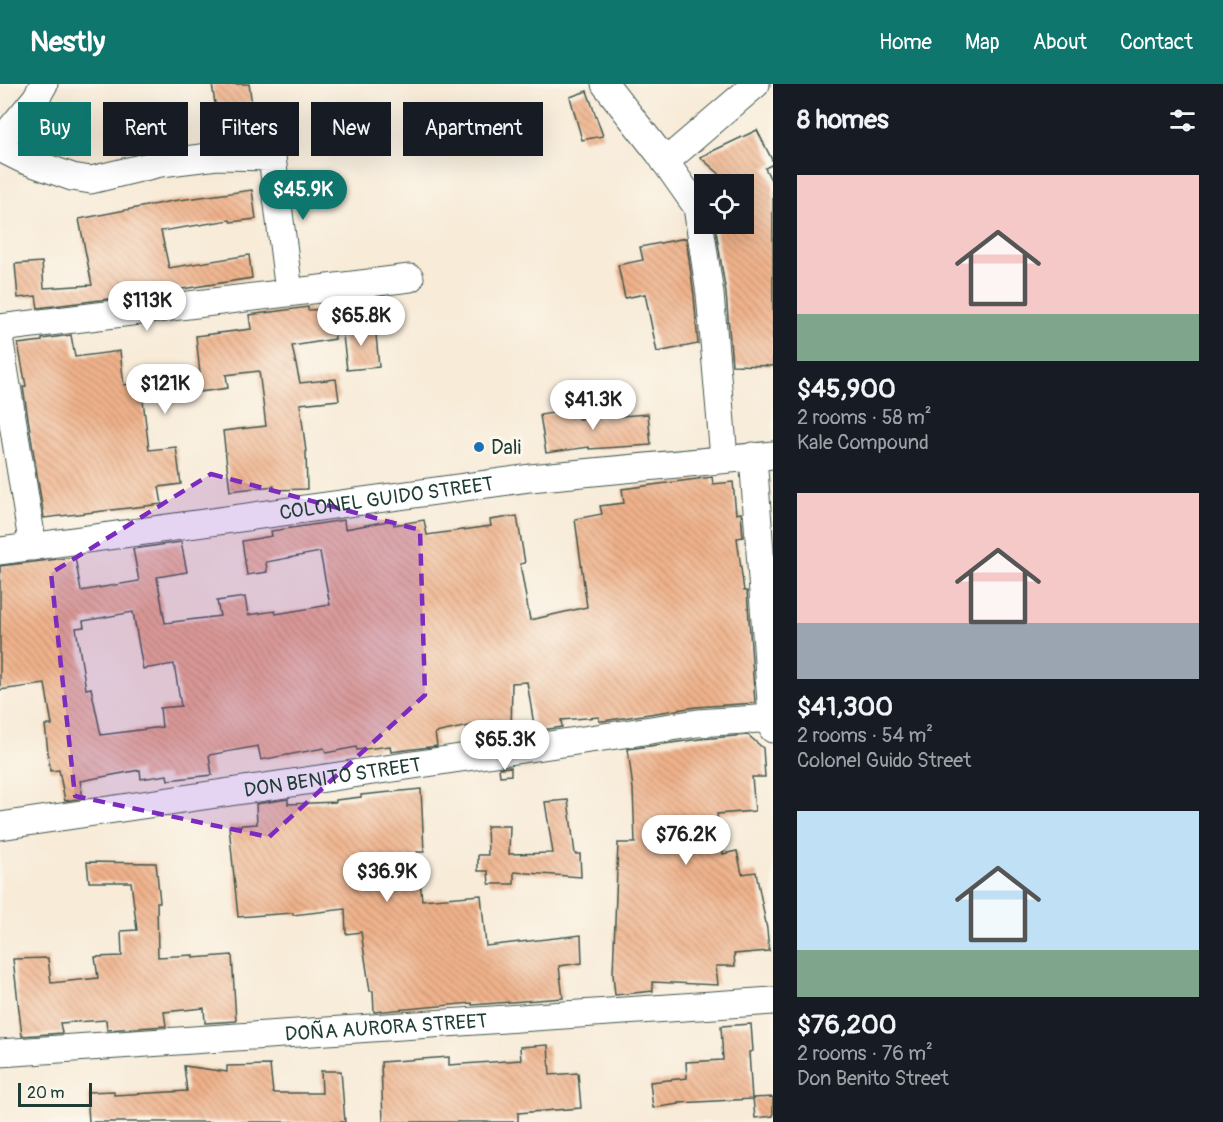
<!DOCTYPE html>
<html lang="en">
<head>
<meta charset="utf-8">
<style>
  :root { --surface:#171b24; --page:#20242c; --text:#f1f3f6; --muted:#9ea1a6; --accent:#0f766e }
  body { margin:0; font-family:Pangolin,sans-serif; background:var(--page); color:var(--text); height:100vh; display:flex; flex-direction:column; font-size:22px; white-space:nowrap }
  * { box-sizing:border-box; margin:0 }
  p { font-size:20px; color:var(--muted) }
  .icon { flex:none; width:33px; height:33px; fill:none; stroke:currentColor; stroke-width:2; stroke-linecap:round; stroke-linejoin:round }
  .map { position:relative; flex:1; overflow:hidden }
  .drawer { display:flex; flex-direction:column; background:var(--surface); width:450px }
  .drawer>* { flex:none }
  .banner { position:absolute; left:18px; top:18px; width:570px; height:54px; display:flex; gap:12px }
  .fabs { position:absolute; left:694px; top:90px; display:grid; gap:12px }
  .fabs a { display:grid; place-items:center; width:60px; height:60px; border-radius:0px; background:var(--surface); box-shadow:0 6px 24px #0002; font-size:30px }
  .scale { position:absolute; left:18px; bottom:15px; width:74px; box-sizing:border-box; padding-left:6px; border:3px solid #1f3d34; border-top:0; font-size:16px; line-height:21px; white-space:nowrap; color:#1f3d34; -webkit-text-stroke:4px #fbf7ec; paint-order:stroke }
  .price { position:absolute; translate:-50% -51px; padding:0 14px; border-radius:21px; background:#fff; color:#222; font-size:20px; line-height:39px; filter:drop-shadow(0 2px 3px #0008) }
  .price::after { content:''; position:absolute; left:50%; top:36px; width:18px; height:14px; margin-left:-9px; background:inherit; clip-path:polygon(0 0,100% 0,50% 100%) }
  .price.current { background:var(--accent); color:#fff }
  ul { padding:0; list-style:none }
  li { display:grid; align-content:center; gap:12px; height:318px; padding:0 24px }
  li span { display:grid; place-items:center; height:186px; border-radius:0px; color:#555 }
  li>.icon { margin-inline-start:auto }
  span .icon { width:108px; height:108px; fill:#fffc; stroke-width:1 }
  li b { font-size:26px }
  h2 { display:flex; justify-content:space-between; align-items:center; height:72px; padding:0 24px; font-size:26px }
  .tag { padding:0 21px; border-radius:0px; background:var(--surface); box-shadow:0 6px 24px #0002; font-size:21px; line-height:54px }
  .tag.current { background:var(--accent); color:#fff }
  header { display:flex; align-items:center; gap:36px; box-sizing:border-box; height:84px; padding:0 30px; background:var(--accent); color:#fff }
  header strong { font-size:28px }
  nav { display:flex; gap:33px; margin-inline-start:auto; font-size:21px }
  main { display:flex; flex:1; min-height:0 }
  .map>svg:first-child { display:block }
  .building { fill:url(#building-back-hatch); fill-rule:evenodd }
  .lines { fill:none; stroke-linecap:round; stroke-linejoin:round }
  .minor-casing { stroke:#40574d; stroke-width:29 }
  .minor { stroke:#fff; stroke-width:27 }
  .marked { fill:#7b2cbf; fill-opacity:0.2; stroke:#7b2cbf; stroke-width:4.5; stroke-dasharray:12 8; stroke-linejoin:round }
  .poi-dot { fill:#1f6fb2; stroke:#fbf7ec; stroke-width:2 }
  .labels { text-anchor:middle; stroke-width:6; stroke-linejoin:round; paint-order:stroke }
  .poi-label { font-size:20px; fill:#1f3d34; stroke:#fbf7ec; text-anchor:start }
  .street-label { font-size:20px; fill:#1f3d34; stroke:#fbf7ec }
</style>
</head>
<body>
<header>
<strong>Nestly</strong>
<nav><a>Home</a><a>Map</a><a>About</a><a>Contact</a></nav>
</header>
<main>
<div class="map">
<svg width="773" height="1038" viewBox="0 0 773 1038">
  <defs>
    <pattern id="building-back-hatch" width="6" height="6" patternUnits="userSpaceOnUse" patternTransform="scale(1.5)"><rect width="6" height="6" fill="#f0b28b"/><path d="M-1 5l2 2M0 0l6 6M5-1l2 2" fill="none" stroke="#c29272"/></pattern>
  </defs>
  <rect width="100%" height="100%" fill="#fbf7ec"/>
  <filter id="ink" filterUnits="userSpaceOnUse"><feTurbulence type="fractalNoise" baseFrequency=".0167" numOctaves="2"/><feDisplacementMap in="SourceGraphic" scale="12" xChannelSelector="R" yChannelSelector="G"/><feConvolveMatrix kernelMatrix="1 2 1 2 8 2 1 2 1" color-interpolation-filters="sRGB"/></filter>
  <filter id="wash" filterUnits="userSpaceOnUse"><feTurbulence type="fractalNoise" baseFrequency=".008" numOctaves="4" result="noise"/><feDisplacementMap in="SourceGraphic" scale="24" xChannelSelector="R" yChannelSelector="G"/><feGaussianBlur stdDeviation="1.35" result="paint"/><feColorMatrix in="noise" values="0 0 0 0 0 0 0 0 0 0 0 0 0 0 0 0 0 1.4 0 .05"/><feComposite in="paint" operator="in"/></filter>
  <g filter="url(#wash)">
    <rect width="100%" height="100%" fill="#f8ebd8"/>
    <g id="blocks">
      <!-- building -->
      <g class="building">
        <path d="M212 0H249L256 48 220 53Z"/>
        <path d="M587 7 603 52 582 56 570 13Z"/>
        <path d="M757 46 773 78V80L765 84 773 100V282L732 281 726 209 715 140H744V100H731L700 73Z"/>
        <path d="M252 106 256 135 231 138 230 136 161 147 169 184 249 171 252 194 163 208 38 224 36 212 18 214 15 180 42 178 44 204 92 201 79 135 172 117Z"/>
        <path d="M686 154 694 212 698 260 657 268 645 210 625 214 618 181 643 176 640 163Z"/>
        <path d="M308 223V226L333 225 335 255 292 262 300 299 336 295 339 316 300 320 306 368 307 405 274 406V402L230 407 223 347 266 342 259 287 226 291 228 304 143 316 149 366 176 363 181 400 159 403 162 420 44 434 23 303 26 302 18 260 42 257V255L71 251 75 273 120 267 124 301 200 290 196 252 251 245 249 231Z"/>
        <path d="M375 240 379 283 347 286 342 243Z"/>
        <path d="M577 325 579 335 648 330 651 361 589 365V363L546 369 540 331Z"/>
        <path d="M712 393 713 400 733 398 736 430 741 429 743 453 737 454 744 507H747L755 619 696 623 603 637H599V633L561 636 562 643 535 647 527 598 512 599 511 651 494 653 492 637 435 649 437 662 391 668 390 662 357 666 356 663 326 669 324 664 261 676 258 662 209 671 212 691 168 696 167 691 141 695 140 686 80 697 83 714 65 717 59 686 50 687 45 641H52L45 600 0 606V482L75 473 81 507 139 497 133 465 181 458 187 488 157 493 165 539 220 532 217 517 245 513 248 531 275 527 276 530 330 521 320 468 266 478 267 488 247 491 242 457 272 452 271 447 344 436 345 445 393 436 394 441 424 436 427 451 491 442 490 436 517 432 525 479 520 480 530 536 587 523 575 435 602 430 600 422 624 419 622 405ZM133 528 143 585 174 580 181 622 160 624 162 643 101 651 91 604 86 605 76 544 84 543 83 537Z"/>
        <path d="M748 651 763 664 765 693H752L755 727 717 730 723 770 737 767 742 790 756 788 767 845 769 867 734 870 735 882H716L718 901 652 898 653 907 615 911 613 890 618 759H635L633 705 628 665 700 655Z"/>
        <path d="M511 683V691L500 692 499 684Z"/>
        <path d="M421 705 424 768H417L422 816 481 811 486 862 581 851 582 879 559 882 563 914 472 921V919L374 928 373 907H370L361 848 346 850 345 825 293 831V829L238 833 229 742 257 740 256 720 288 715V720L336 718V716L361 713V711Z"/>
        <path d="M568 716 575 770H580L581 793 514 788V800H489L488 787H478V771H488L487 742H510L509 770 553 769 545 718Z"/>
        <path d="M87 778 156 779 160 818H157L158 873 193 871V874L232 871 236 937 205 939 204 924 164 928 166 942 107 946 106 936 60 939 62 949 22 952 13 875 48 874 51 899 98 894 95 873 122 872 121 847 137 846 131 798H89Z"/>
        <path d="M751 940 753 967 749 968 752 1015 679 1019V1020L653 1024 650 998 687 994 686 978 723 976 721 942Z"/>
        <path d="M548 961 550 991 578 989 581 1024 518 1029V1038H383L381 978 449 973V981L521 976 520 963Z"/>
        <path d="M270 981 273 1009H322L321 987H341L345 1038H89L87 1008 114 1007V1011L187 1007 184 982 227 988V982Z"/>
        <path d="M773 1013V1032L755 1034 753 1014Z"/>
      </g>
    </g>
  </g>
  <g filter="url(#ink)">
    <use href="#blocks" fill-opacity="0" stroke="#40574d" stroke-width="1.5"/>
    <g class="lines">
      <defs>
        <g id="minor">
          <path d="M605 0 659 69 697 123 710 210 724 374"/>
          <path d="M0 58 36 14 44 0"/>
          <path d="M0 64 22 75 72 93 91 96 161 79 217 72 272 73 289 208"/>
          <path d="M665 78 756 0"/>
          <path d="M0 244 410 194"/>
          <path d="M0 259 33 463"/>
          <path d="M753 372 773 645"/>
          <path id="s1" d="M0 467 530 394 773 371"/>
          <path id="s2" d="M0 742 698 639 773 634"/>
          <path id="s3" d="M0 969 773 917"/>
        </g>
      </defs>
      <!-- minor casing -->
      <use href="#minor" class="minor-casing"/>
      <!-- minor -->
      <use href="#minor" class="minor"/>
    </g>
  </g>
  <!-- marked area -->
  <path class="marked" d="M211 390 420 446 425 611 269 753 75 712 51 489Z"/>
  <!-- markers -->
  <circle class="poi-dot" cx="479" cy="363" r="6"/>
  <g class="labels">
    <!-- poi labels -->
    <g class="poi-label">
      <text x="491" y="370">Dali</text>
    </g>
    <!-- street labels -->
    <g class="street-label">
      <text dy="7" stroke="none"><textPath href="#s1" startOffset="390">COLONEL GUIDO STREET</textPath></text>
      <text dy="7" stroke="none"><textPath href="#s2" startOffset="336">DON BENITO STREET</textPath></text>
      <text dy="7" stroke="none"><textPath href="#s3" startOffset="387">DOÑA AURORA STREET</textPath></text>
    </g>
  </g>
</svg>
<div class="fabs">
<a><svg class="icon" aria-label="locate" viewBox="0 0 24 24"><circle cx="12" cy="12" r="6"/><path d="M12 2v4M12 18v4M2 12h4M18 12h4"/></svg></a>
</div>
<div class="scale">20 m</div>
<b class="price current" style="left:303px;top:137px">$45.9K</b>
<b class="price" style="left:147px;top:248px">$113K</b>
<b class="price" style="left:361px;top:263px">$65.8K</b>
<b class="price" style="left:165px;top:331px">$121K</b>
<b class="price" style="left:593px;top:347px">$41.3K</b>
<b class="price" style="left:505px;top:687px">$65.3K</b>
<b class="price" style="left:686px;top:782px">$76.2K</b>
<b class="price" style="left:387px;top:819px">$36.9K</b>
<div class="banner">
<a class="tag current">Buy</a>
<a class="tag">Rent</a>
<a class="tag">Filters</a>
<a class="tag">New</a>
<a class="tag">Apartment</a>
</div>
</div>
<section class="drawer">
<h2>8 homes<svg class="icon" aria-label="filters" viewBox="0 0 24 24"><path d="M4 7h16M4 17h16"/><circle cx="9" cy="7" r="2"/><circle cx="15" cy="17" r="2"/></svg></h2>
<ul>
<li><span style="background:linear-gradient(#f6c9c9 75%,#7fa58c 0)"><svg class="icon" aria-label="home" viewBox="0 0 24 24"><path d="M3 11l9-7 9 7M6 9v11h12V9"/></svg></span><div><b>$45,900</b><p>2 rooms · 58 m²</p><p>Kale Compound</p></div></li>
<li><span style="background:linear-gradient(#f6c9c9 70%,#9aa5b1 0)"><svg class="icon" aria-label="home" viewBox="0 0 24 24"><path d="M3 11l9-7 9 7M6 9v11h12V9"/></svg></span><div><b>$41,300</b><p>2 rooms · 54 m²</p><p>Colonel Guido Street</p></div></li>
<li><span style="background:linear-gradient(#bfe0f5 75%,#7fa58c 0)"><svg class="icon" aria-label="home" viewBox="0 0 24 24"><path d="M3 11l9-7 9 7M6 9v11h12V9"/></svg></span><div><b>$76,200</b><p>2 rooms · 76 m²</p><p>Don Benito Street</p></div></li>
</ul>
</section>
</main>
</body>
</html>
